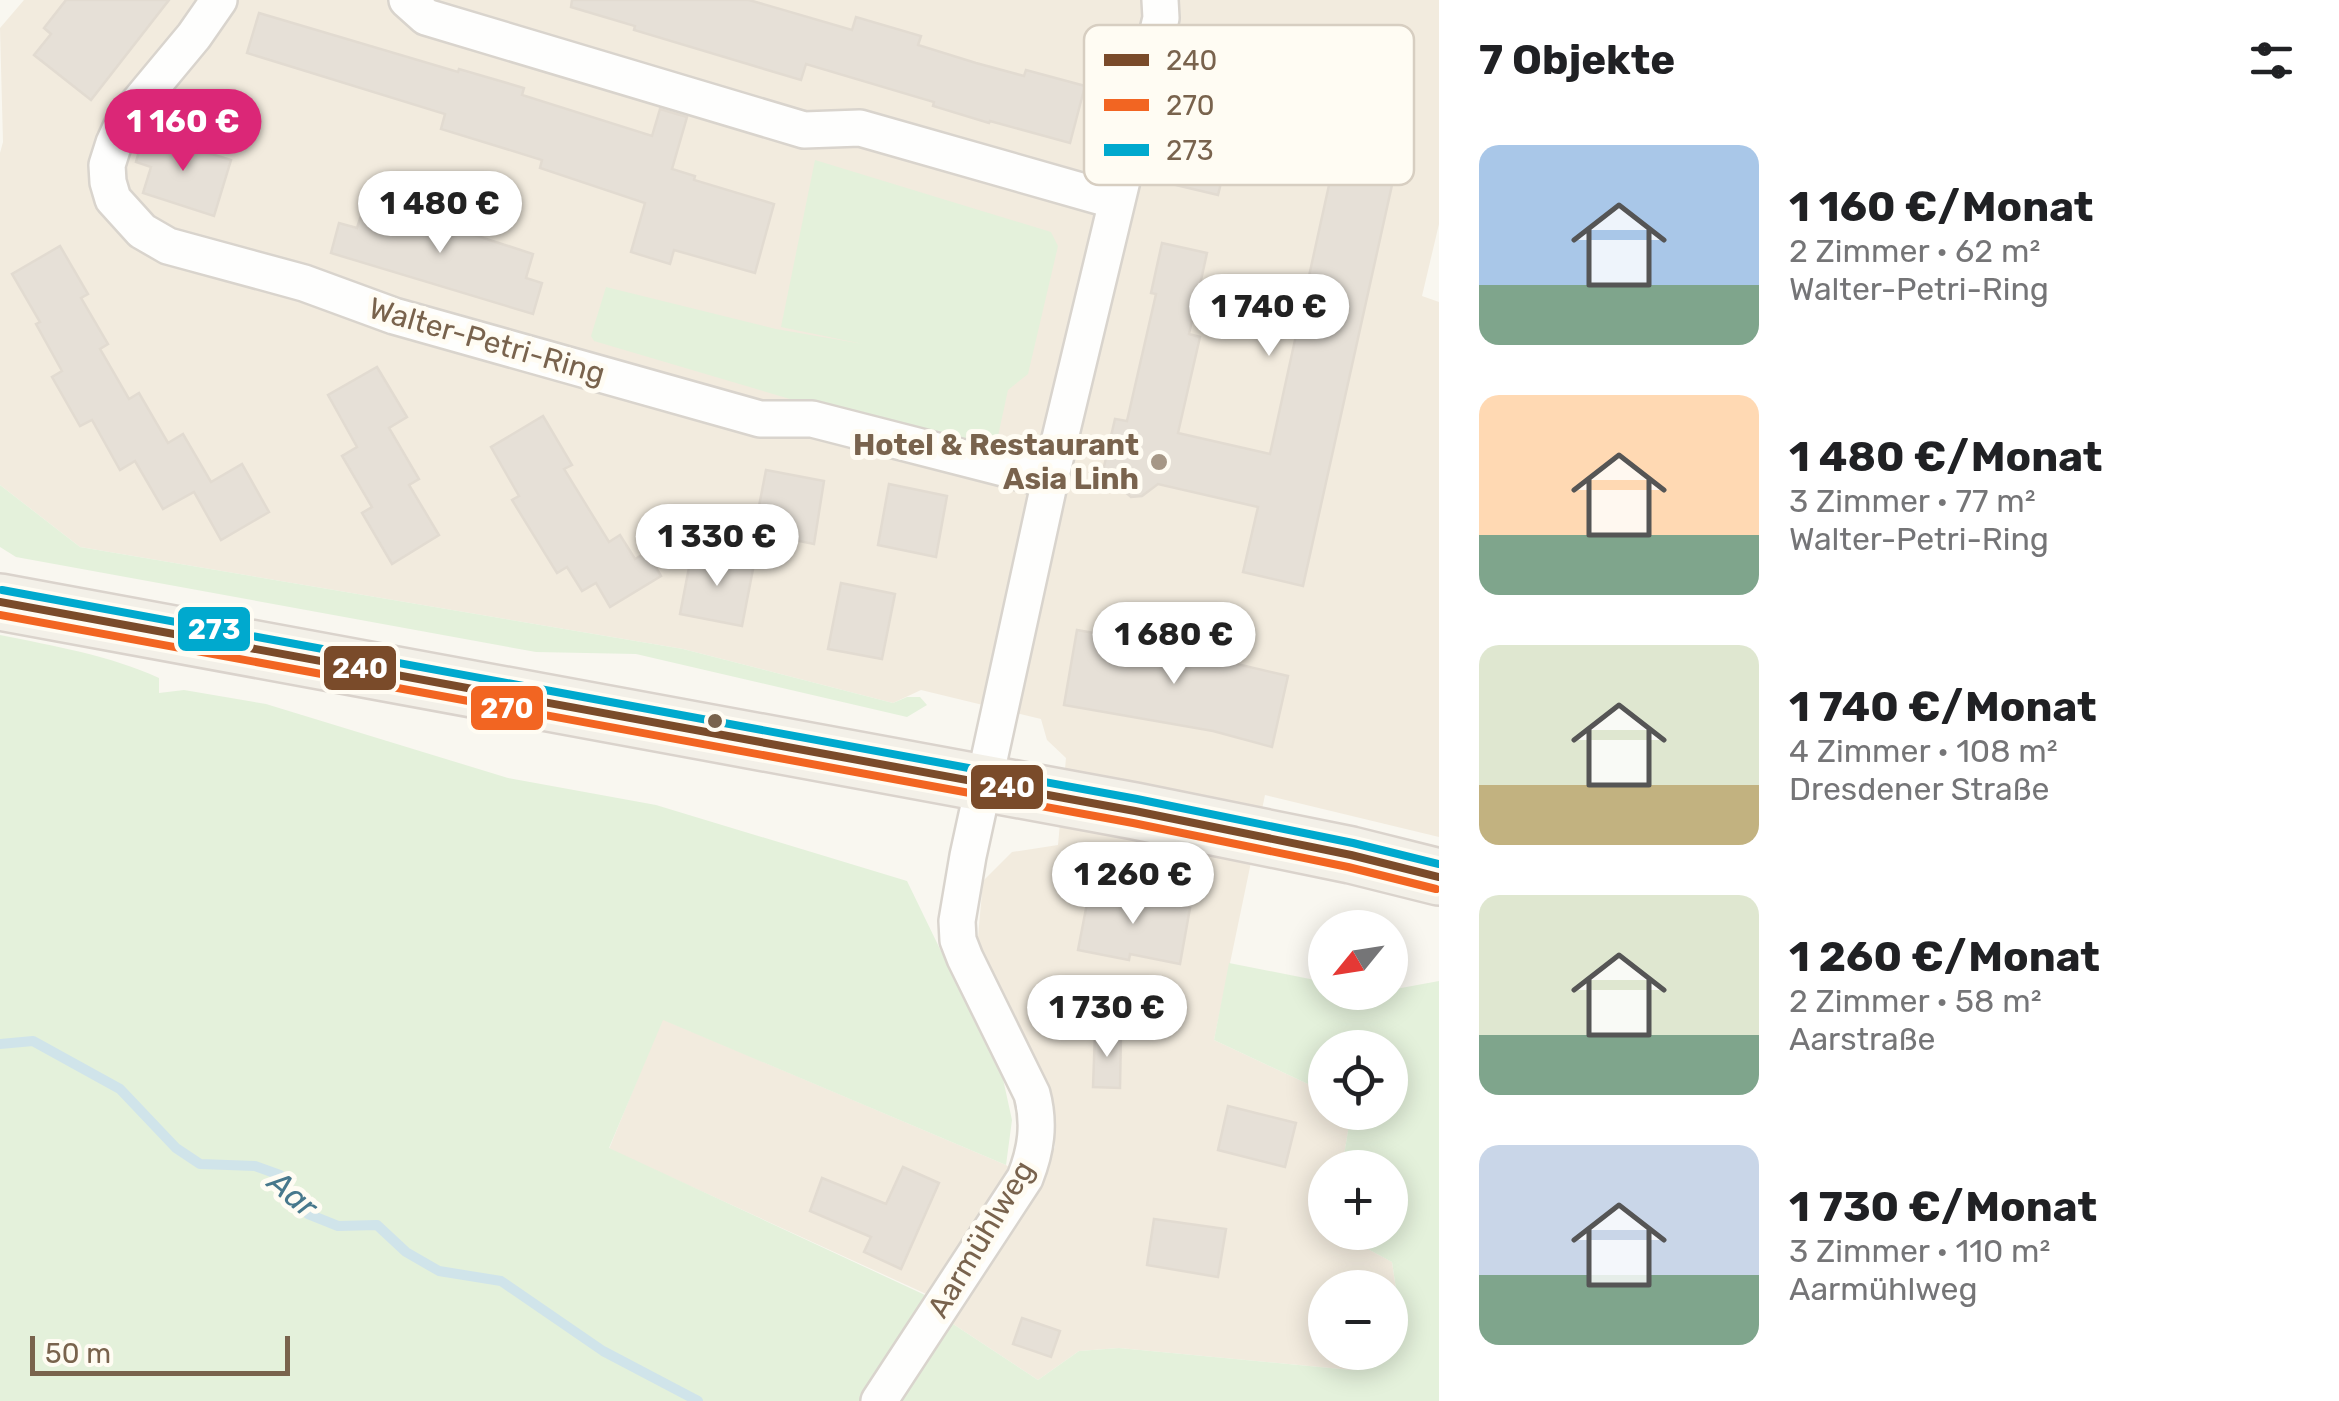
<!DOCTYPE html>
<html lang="de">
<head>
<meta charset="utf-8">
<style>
  :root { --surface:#fff; --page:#f2f2f2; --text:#202124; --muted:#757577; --accent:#db2777 }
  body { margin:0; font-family:Rubik,sans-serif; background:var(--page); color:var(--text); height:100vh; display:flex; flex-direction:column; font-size:38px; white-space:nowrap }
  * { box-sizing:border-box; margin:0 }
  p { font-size:32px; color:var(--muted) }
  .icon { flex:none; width:55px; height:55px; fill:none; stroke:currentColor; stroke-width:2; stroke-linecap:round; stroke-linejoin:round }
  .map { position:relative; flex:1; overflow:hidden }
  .side { display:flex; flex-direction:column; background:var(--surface); width:900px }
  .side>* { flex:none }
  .needle { width:65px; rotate:240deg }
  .controls { position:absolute; left:1308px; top:910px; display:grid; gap:20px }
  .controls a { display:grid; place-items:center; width:100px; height:100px; border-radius:50%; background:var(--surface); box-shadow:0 5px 25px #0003; font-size:50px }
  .scale { position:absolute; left:30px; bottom:25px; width:260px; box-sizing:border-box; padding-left:10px; border:5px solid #79634d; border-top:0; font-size:28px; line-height:35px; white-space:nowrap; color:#79634d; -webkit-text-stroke:8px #fffcf3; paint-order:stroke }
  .price { position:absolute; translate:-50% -85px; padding:0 22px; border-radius:35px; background:#fff; color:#222; font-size:32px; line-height:65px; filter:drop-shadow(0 2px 5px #0008) }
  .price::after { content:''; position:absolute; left:50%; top:60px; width:30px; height:22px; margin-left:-15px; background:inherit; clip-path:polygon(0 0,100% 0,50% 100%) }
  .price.active { background:var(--accent); color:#fff }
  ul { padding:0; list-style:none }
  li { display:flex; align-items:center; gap:30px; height:250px; padding:0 40px }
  li span { display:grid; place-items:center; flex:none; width:280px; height:200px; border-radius:20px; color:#555 }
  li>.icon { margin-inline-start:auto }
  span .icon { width:120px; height:120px; fill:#fffc; stroke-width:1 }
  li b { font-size:42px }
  h2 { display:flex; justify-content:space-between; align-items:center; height:120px; padding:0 40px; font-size:42px }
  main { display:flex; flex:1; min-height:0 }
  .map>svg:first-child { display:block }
  .residential { fill:#f2ebde }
  .green { fill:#e4f1db }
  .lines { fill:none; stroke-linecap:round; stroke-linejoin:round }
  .stream { stroke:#d0e4ea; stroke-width:10 }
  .building { fill:#e6e0d7; stroke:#e2dbd1; stroke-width:2.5 }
  .street-casing { stroke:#d9d4cd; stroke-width:40 }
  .primary-casing { stroke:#dad3cc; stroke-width:60 }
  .street { stroke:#fefefd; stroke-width:35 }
  .primary { stroke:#f3f0e8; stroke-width:55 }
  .bus-1-casing { stroke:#fffcf3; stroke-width:15 }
  .bus-2-casing { stroke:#fffcf3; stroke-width:15 }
  .bus-3-casing { stroke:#fffcf3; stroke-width:15 }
  .bus-1 { stroke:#7a4b2a; stroke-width:8 }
  .bus-2 { stroke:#f26522; stroke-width:8 }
  .bus-3 { stroke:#00a9ce; stroke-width:8 }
  .poi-dot { fill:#a69786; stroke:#fffcf3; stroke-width:4 }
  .bus-dot { fill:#79634d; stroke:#fffcf3; stroke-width:4 }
  .labels { text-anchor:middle; stroke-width:10; stroke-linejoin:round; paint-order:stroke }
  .street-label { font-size:30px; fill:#79634d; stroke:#fffcf3 }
  .poi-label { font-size:30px; font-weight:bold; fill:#79634d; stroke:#fffcf3; text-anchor:end }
  .water-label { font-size:32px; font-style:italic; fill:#47788c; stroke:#fffcf3 }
  .key { fill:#fffcf3; stroke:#d7cec1; stroke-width:2.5 }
  .key-label { font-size:28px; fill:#79634d }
  .line-badge { stroke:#fffcf3; stroke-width:4 }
  .badge-label { font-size:28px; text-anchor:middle; font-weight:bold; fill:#fff }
</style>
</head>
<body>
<main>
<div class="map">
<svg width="1439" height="1401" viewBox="0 0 1439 1401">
  <rect width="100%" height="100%" fill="#f9f7f0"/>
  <!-- residential -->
  <path class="residential" d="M24 0H1439V224L1422 296 1439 302V837L1265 795 1214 1040 1325 1092V1112L1351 1113 1342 1167 1325 1168V1232L1338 1233 1392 1262 1398 1303 1390 1314V1288H1325V1352L1364 1353 1352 1370 1119 1348 1079 1351 1038 1380 950 1322 959 1309 609 1149 662 1019 1006 1165 1036 1187 1055 1147 1053 1114 977 948 983 881 1012 852 1058 845 1066 758 1047 740 1041 719 921 690 893 703 683 649 80 547 0 485V153L3 142 0 28Z"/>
  <!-- green -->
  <g class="green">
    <path d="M815 160 1051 232 1058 246 1028 374 1008 390 993 459 594 341 591 336 606 287 776 329 863 344 781 327Z"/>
    <path d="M0 485 80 547 683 649 893 703 907 697H920L927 705 907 717 636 654 536 652 16 557 0 547Z"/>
    <path d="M0 635C54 646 109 655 159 678V693L184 690 266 704 508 778 656 805 907 881 1003 1079 1012 1120 1006 1165 663 1020 609 1148 925 1295 861 1401H0Z"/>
    <path d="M1229 963 1325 982V992H1390V990L1439 981V1401H901L950 1322 1038 1380 1079 1351 1119 1348 1351 1370 1364 1353 1390 1352V1314L1398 1302 1392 1262 1338 1233 1390 1232V1168L1342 1167 1351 1113 1390 1112V1048H1325V1092L1214 1040Z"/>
  </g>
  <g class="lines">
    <!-- stream -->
    <path class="stream" d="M0 1044 33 1041 120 1089 176 1148 200 1164 255 1166 280 1175 308 1214 338 1226 377 1225 406 1252 439 1271 501 1281 603 1351 698 1401"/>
  </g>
  <!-- building -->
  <g class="building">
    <path d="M66 0H169L91 100 34 55 51 34 44 28Z"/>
    <path d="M572 0H749L852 30 856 17 921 36 918 45 976 63 1024 76 1026 70 1085 86 1070 143 990 121 989 123 933 106 934 102 806 64 801 80 634 30 635 26 571 7Z"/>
    <path d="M259 13 458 72 459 69 524 88 522 95 652 136 660 109 687 117 672 169 695 176 694 180 774 204 755 273 674 250 670 264 631 252 645 203 540 168 542 160 441 129 445 114 247 53Z"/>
    <path d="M1272 92 1303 99 1301 107 1404 131 1303 586 1243 572 1258 507 1158 484 1142 496 1131 497 1123 490 1118 475 1103 471 1115 419 1127 421 1156 294 1151 293 1162 243 1207 253 1189 334 1200 337 1178 433 1270 454 1338 144 1265 128Z"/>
    <path d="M144 133 231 160 214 216 143 193 151 167 136 162Z"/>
    <path d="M1185 148 1227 158 1218 195 1176 185Z"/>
    <path d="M366 200 533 254 526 278 542 283 533 314 331 253 339 223 357 228Z"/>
    <path d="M60 246 88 294 81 298 108 344 100 349 129 399 139 393 168 443 183 434 211 482 242 464 269 512 221 540 194 492 163 509 135 461 120 470 92 420 80 426 52 377 62 371 36 324 40 322 12 274Z"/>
    <path d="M377 367 407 417 389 428 419 479 409 485 439 535 392 564 362 513 372 507 342 456 357 447 328 395Z"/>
    <path d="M543 416 572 465 564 469 609 542 620 535 635 559 647 552 661 576 610 607 596 583 582 591 567 567 557 573 512 500 519 496 491 447Z"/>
    <path d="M766 470 824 481 814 544 754 532Z"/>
    <path d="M889 484 947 496 936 557 878 545Z"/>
    <path d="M692 552 754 564 742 626 680 614Z"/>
    <path d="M841 583 895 594 882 659 828 649Z"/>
    <path d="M1077 630 1208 653 1207 657 1288 676 1272 747 1213 731 1064 705Z"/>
    <path d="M1090 888 1190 908 1180 964 1130 954 1129 960 1078 950Z"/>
    <path d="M1095 1032 1121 1034 1120 1088 1093 1087Z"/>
    <path d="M1228 1106 1296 1123 1285 1167 1218 1150Z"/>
    <path d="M903 1167 939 1183 901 1269 864 1252 871 1237 810 1211 822 1178 886 1204Z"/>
    <path d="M1154 1219 1226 1229 1218 1277 1147 1265Z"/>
    <path d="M1022 1318 1060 1331 1051 1357 1013 1344Z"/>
  </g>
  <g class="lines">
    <defs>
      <g id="street">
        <path d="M219 0 194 36 125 119 114 143 107 165 108 182 113 199 142 231 168 246 304 283 394 316 760 419H812L1050 480"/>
        <path d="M407 0 426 17 804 130 860 128 1116 201"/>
        <path d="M879 1401 1025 1178C1036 1150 1040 1124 1032 1094L965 958 958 940 957 921 968 856 1050 480 1161 18 1160 0"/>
      </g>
      <path id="primary" d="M0 602 1135 811 1351 855 1439 877"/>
    </defs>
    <!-- street casing -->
    <use href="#street" class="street-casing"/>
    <!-- primary casing -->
    <use href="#primary" class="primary-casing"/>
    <!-- street -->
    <use href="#street" class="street"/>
    <!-- primary -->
    <use href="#primary" class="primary"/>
    <defs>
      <path id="bus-1" d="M0 602 1135 811 1351 855 1439 877"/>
      <path id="bus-2" d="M0 615 1133 823 1348 867 1436 889"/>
      <path id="bus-3" d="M2 590 1137 799 1353 843 1439 864"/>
    </defs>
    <!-- bus-1 casing -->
    <use href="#bus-1" class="bus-1-casing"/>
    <!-- bus-2 casing -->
    <use href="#bus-2" class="bus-2-casing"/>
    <!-- bus-3 casing -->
    <use href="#bus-3" class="bus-3-casing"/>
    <!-- bus-1 -->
    <use href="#bus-1" class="bus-1"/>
    <!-- bus-2 -->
    <use href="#bus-2" class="bus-2"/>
    <!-- bus-3 -->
    <use href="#bus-3" class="bus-3"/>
  </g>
  <!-- markers -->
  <circle class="poi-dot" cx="1159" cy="462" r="10"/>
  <circle class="bus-dot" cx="715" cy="721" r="9"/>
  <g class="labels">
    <!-- street labels -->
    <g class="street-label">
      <text transform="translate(487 341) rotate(16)" y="10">Walter-Petri-Ring</text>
      <text transform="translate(981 1239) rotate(-59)" y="10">Aarmühlweg</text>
    </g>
    <!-- poi labels -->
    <g class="poi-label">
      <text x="1139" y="455">Hotel &amp; Restaurant<tspan x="1139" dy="34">Asia Linh</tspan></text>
    </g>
    <!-- water labels -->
    <g class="water-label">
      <text transform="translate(293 1194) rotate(40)" y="11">Aar</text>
    </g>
  </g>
  <!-- legend -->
  <rect x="1084" y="25" width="330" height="160" rx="15" class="key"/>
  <rect x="1104" y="54" width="45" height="12" fill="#7a4b2a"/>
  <rect x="1104" y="99" width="45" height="12" fill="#f26522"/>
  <rect x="1104" y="144" width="45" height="12" fill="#00a9ce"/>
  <g class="key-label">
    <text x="1166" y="70">240</text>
    <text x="1166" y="115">270</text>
    <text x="1166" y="160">273</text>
  </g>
  <g class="line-badge">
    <rect x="176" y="605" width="76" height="48" rx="10" fill="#00a9ce"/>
    <rect x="322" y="644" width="76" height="48" rx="10" fill="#7a4b2a"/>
    <rect x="469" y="684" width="76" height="48" rx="10" fill="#f26522"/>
    <rect x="969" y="763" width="76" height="48" rx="10" fill="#7a4b2a"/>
  </g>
  <g class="badge-label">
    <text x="214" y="639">273</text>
    <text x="360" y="678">240</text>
    <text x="507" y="718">270</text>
    <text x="1007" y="797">240</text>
  </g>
</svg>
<div class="controls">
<a><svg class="needle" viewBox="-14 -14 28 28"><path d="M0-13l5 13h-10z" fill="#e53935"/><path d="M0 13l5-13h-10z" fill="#757577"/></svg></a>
<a><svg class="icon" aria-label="locate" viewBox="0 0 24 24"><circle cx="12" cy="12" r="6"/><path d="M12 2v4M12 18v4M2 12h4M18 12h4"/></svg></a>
<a>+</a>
<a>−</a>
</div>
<div class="scale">50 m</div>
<b class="price active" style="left:183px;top:174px">1 160 €</b>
<b class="price" style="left:440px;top:256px">1 480 €</b>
<b class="price" style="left:1269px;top:359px">1 740 €</b>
<b class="price" style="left:717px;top:589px">1 330 €</b>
<b class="price" style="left:1174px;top:687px">1 680 €</b>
<b class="price" style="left:1133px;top:927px">1 260 €</b>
<b class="price" style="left:1107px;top:1060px">1 730 €</b>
</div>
<section class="side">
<h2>7 Objekte<svg class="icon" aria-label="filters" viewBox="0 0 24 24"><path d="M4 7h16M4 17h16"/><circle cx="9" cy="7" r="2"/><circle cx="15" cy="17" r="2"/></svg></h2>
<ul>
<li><span style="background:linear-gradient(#a9c7e8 70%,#7fa58c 0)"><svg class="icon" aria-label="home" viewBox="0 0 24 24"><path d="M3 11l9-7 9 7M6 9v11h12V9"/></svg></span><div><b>1 160 €/Monat</b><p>2 Zimmer · 62 m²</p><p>Walter-Petri-Ring</p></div></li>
<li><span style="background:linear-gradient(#ffd9b3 70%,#7fa58c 0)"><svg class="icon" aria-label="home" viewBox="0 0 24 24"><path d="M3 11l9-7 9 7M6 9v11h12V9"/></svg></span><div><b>1 480 €/Monat</b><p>3 Zimmer · 77 m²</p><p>Walter-Petri-Ring</p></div></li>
<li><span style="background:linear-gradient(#dfe7d0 70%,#c2b280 0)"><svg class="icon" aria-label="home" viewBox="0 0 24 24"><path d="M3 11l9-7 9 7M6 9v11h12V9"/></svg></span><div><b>1 740 €/Monat</b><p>4 Zimmer · 108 m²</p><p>Dresdener Straße</p></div></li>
<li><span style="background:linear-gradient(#dfe7d0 70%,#7fa58c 0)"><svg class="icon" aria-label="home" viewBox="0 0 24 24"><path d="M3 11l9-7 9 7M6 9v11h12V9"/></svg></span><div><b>1 260 €/Monat</b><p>2 Zimmer · 58 m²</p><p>Aarstraße</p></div></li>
<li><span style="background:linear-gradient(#c9d6e8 65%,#7fa58c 0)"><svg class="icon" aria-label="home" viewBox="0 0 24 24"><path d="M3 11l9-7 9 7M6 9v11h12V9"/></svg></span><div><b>1 730 €/Monat</b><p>3 Zimmer · 110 m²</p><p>Aarmühlweg</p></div></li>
</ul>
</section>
</main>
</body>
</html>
